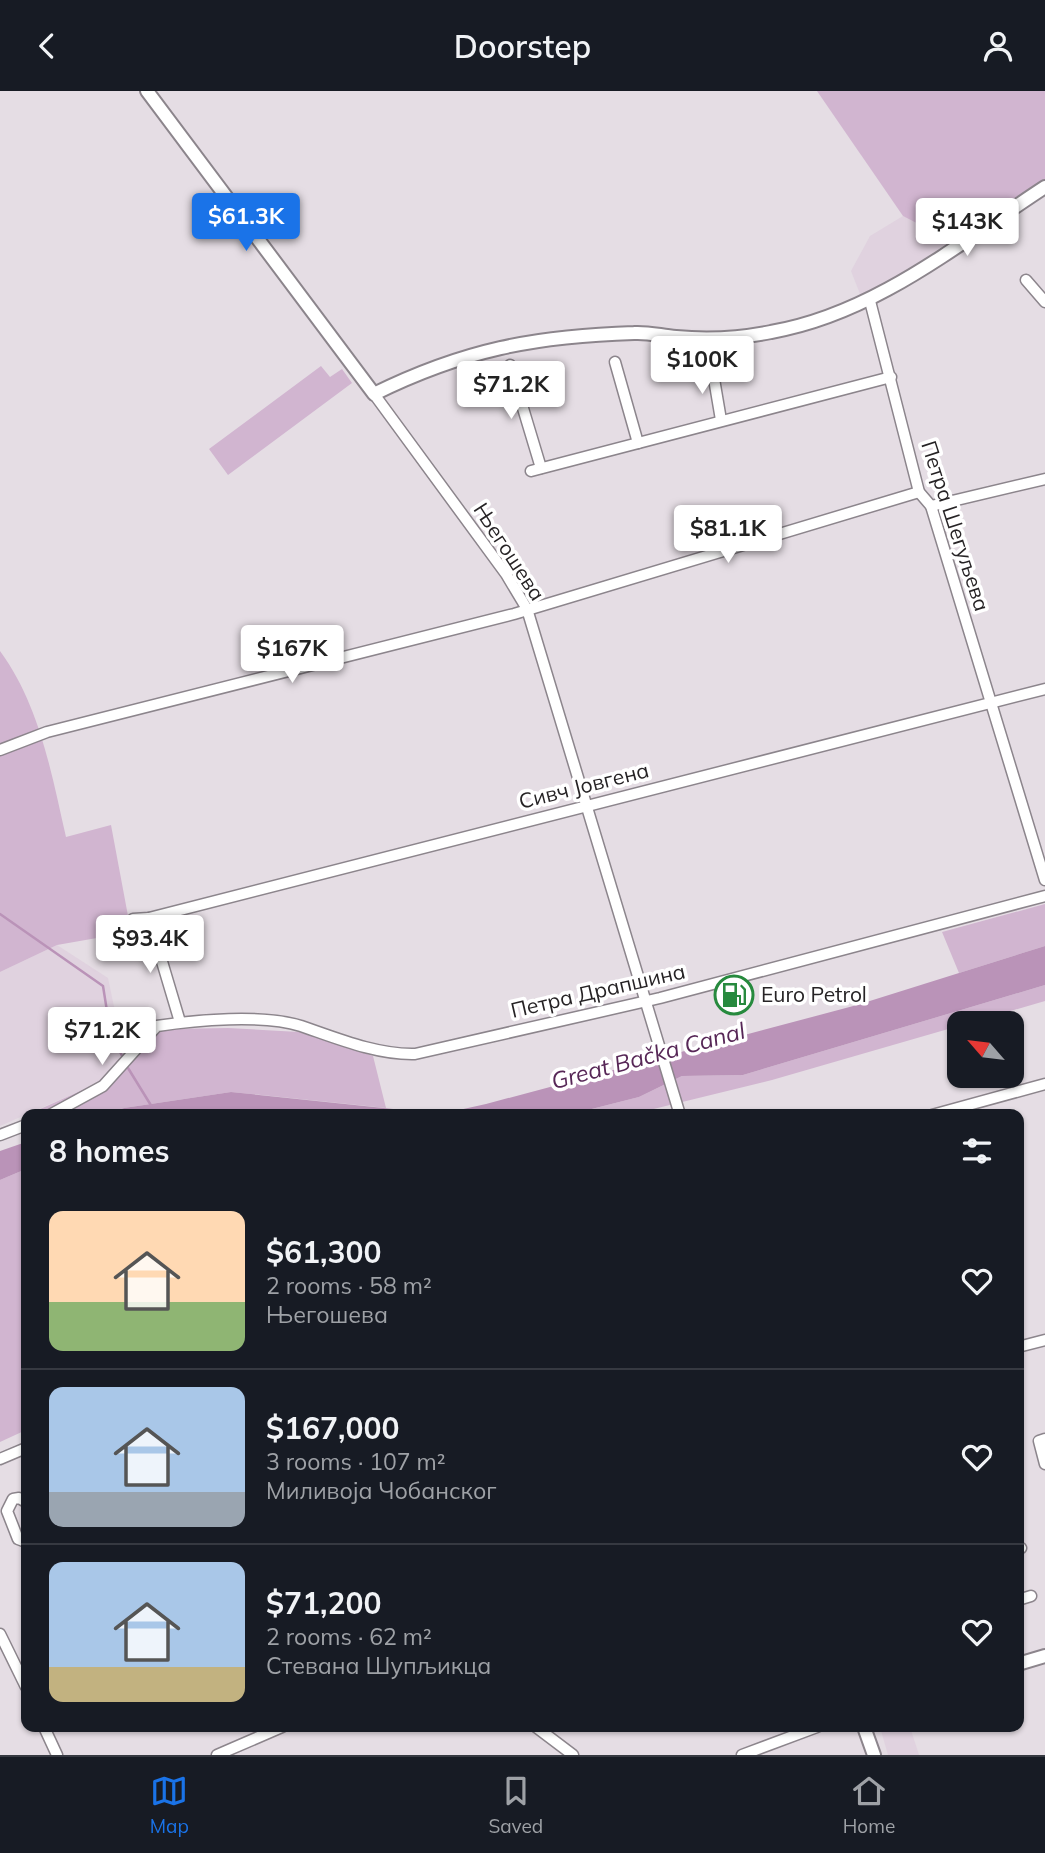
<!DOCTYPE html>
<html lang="en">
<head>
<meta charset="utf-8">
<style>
  :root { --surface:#171b24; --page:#20242c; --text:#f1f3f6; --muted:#9ea1a6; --line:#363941; --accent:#1a73e8 }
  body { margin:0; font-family:Mulish,sans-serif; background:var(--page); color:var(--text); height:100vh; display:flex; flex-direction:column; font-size:26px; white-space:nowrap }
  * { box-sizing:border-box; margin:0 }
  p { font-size:23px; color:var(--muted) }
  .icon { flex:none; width:38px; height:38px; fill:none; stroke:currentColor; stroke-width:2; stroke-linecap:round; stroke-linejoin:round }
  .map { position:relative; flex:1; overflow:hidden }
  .details { position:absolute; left:21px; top:1018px; width:1003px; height:623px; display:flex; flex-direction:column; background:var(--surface); border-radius:14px; box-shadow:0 2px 5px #0004 }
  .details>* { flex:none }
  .needle { width:46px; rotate:298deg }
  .buttons { position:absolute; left:947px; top:920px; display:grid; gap:14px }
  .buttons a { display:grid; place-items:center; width:77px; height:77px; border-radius:14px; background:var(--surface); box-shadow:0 2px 5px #0004; font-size:35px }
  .price { position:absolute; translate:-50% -60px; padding:0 16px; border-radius:7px; background:#fff; color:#222; font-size:23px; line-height:46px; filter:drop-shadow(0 2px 4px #0008) }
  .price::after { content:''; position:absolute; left:50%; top:42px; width:21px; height:16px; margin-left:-10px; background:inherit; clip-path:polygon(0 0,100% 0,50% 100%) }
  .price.active { background:var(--accent); color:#fff }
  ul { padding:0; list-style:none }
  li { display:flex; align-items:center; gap:21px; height:175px; padding:0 28px }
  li+li { border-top:2px solid var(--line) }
  li span { display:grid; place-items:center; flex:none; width:196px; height:140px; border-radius:14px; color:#555 }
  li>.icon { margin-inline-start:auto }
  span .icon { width:84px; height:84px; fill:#fffc; stroke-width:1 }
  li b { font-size:30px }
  h2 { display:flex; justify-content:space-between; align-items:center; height:84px; padding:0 28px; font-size:30px }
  header { display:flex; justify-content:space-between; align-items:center; height:91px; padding:0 28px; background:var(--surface); font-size:32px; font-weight:600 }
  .menu { display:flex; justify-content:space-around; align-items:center; height:98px; border-top:2px solid var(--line); background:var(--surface); font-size:19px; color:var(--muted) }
  .menu a { display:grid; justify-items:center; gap:4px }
  .menu .active { color:var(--accent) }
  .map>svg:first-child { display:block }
  .built { fill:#e0d2df }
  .green { fill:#d1b5d0 }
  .water { fill:#ba93b8 }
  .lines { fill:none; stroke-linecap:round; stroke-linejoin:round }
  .stream { stroke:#ba93b8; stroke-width:2.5 }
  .minor-casing { stroke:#8c858c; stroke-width:13 }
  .major-casing { stroke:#8c858c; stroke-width:16 }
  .minor { stroke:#fff; stroke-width:10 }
  .major { stroke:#fff; stroke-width:12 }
  .labels { text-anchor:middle; stroke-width:7; stroke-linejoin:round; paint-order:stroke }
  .street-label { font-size:21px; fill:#262325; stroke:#fff }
  .poi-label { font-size:21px; fill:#262325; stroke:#fff; text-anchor:start }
  .water-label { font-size:23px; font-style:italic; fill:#572757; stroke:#fff }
</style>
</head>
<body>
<header><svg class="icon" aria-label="back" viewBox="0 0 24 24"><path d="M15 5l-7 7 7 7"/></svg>Doorstep<svg class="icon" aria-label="person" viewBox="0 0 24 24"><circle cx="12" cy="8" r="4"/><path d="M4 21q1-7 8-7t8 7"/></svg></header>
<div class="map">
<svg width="1045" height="1664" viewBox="0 0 1045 1664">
  <rect width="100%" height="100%" fill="#e5dde4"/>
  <!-- built -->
  <g class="built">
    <path d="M903 125 951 150 862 208 851 180 870 145Z"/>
    <path d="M57 854 108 887 121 949 127 959 98 992 0 1035V881Z"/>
    <path d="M880 1636H910L919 1664H888Z"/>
  </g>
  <!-- green -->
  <g class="green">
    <path d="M817 0H1045V88L951 150 903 125Z"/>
    <path d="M321 275 330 286 342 278 352 292 228 384 209 358Z"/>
    <path d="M0 560C40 615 51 681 66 746L111 734 131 841 57 854 0 881Z"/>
    <path d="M1045 813V855L959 882 942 841Z"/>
    <path d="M1045 894V910L772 989 629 1024H568L639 1006 682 985 743 984Z"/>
    <path d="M228 937 299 941 373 965 386 1017 231 1001 124 1017 105 1024H27L98 992 127 959 121 949 170 938Z"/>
    <path d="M26 1078V1339L0 1351V1089Z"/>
  </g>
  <!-- water -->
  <g class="water">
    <path d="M1045 855V894L743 984 682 985 639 1006 568 1024H105L124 1017 231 1001 441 1023 486 1013 857 914Z"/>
    <path d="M26 1051V1078L0 1089V1060Z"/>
  </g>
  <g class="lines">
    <!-- stream -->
    <g class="stream">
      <path d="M0 823 103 895 110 939"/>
      <path d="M114 948 123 967"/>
      <path d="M128 977 152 1016"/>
    </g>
    <defs>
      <g id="minor">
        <path d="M1026 189 1045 211"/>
        <path d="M870 210 919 401 931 415 1045 789"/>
        <path d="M615 271 638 352"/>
        <path d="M510 274 541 377"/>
        <path d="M712 276 721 329"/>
        <path d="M374 303 506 483 527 518 680 1024"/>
        <path d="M531 380 891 286"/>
        <path d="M931 415 1045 388"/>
        <path d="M0 659 47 641 514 523 919 401"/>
        <path d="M149 827 180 931"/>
        <path d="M133 828 149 827 1045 598"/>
        <path d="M50 1024 103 995 157 935C196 929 262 923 301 935 336 947 377 964 415 963L660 907 1045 805"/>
        <path d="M932 1024 1045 993"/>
        <path d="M0 1044 26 1034"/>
        <path d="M1018 1256 1045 1249"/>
        <path d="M1045 1348 1039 1350 1045 1373"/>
        <path d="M0 1368 26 1357"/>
        <path d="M26 1411 19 1407 13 1408 7 1420 18 1448 26 1451"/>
        <path d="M1018 1458 1021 1457"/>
        <path d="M1018 1509 1031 1505"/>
        <path d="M0 1543 26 1596"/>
        <path d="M44 1636 57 1664"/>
        <path d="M536 1636 573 1664"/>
        <path d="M217 1664 282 1636"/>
        <path d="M742 1664 817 1636"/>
      </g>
      <g id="major">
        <path d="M147 0 374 303C463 259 535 245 634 242 648 241 662 245 676 246 707 249 741 247 771 241 875 223 959 152 1045 96"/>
        <path d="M1018 1573 1045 1565"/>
        <path d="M864 1636 874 1664"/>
      </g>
    </defs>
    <!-- minor casing -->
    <use href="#minor" class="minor-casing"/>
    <!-- major casing -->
    <use href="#major" class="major-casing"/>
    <!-- minor -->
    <use href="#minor" class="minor"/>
    <!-- major -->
    <use href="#major" class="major"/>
  </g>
  <!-- icons -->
  <defs>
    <symbol id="fuel-ring" viewBox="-11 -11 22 22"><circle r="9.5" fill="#fff" stroke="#278a3e" stroke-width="1.5"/><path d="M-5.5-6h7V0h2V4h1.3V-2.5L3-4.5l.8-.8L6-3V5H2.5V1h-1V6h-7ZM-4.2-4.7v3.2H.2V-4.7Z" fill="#278a3e"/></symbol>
  </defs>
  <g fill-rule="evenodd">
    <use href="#fuel-ring" x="712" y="882" width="44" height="44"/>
  </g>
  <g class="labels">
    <!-- street labels -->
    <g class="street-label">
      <text transform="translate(955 435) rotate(72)" y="7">Петра Шегуљева</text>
      <text transform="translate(509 461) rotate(57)" y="7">Његошева</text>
      <text transform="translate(584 695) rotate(-14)" y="7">Сивч Јовгена</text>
      <text transform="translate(598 900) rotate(-13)" y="7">Петра Драпшина</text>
    </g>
    <!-- poi labels -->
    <g class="poi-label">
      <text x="761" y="911">Euro Petrol</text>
    </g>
    <!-- water labels -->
    <g class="water-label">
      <text transform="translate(648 965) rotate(-15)" y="8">Great Bačka Canal</text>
    </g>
  </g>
</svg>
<div class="buttons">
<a><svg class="needle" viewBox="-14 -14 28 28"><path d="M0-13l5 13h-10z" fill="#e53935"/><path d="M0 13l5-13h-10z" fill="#9ea1a6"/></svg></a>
</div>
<b class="price active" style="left:246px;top:162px">$61.3K</b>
<b class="price" style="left:967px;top:167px">$143K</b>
<b class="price" style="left:702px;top:305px">$100K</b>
<b class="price" style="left:511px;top:330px">$71.2K</b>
<b class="price" style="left:728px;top:474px">$81.1K</b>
<b class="price" style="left:292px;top:594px">$167K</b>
<b class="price" style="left:150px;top:884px">$93.4K</b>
<b class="price" style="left:102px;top:976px">$71.2K</b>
<section class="details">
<h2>8 homes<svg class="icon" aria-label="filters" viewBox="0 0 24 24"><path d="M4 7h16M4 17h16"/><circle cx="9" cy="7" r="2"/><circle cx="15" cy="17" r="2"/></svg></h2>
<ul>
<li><span style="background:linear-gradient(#ffd9b3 65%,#8fb573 0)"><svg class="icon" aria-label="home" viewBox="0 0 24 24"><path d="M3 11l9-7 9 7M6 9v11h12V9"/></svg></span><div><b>$61,300</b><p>2 rooms · 58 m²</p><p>Његошева</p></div><svg class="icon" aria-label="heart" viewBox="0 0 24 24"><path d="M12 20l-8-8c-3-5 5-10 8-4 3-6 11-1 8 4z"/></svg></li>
<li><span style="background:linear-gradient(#a9c7e8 75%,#9aa5b1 0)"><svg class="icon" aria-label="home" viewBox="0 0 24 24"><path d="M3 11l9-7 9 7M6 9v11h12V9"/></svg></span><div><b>$167,000</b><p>3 rooms · 107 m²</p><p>Миливоја Чобанског</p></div><svg class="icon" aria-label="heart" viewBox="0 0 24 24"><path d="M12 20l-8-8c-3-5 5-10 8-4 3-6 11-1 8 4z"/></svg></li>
<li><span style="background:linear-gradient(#a9c7e8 75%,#c2b280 0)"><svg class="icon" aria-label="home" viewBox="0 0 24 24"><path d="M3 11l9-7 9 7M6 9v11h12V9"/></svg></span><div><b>$71,200</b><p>2 rooms · 62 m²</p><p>Стевана Шупљикца</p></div><svg class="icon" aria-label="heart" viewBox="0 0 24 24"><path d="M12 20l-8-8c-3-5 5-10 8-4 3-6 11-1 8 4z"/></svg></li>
</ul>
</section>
</div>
<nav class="menu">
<a class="active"><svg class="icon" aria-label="map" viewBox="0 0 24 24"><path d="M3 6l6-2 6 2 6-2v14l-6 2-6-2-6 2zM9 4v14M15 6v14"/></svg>Map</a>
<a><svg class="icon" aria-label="saved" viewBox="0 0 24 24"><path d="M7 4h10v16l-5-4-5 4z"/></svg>Saved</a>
<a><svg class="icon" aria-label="home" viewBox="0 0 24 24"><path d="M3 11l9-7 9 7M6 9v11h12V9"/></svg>Home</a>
</nav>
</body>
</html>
